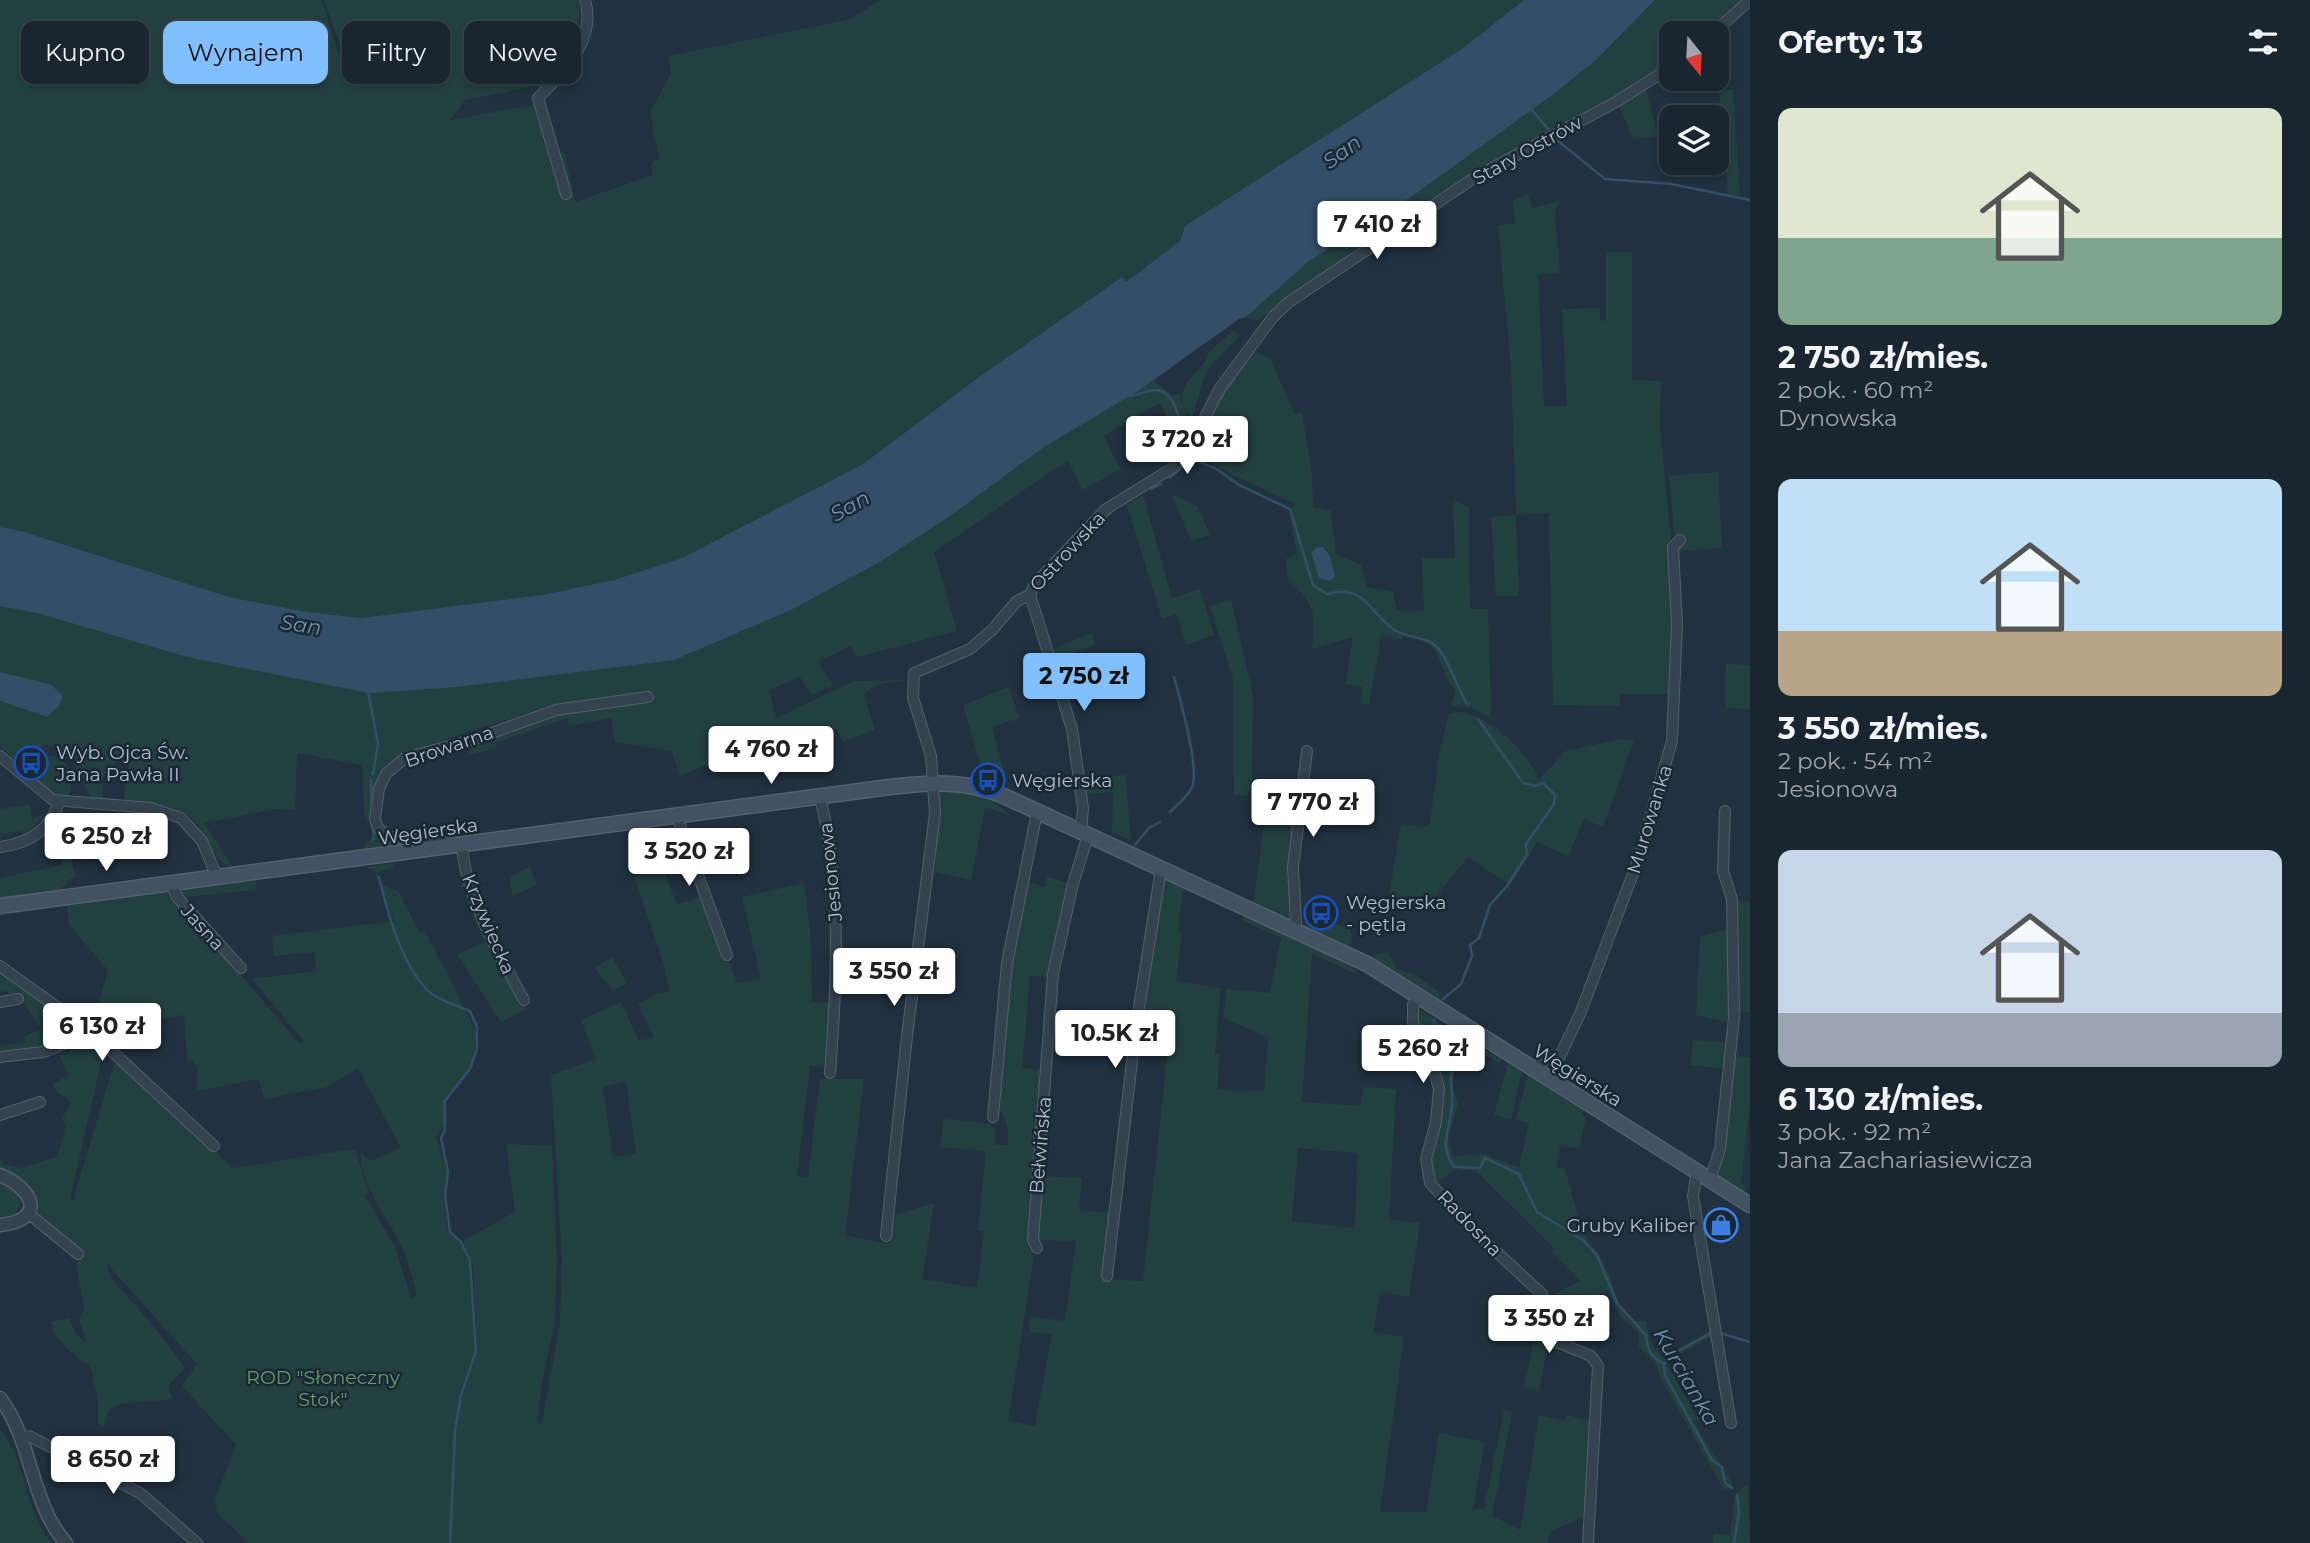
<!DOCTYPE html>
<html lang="pl">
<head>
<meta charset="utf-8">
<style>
  :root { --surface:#19252f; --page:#222d37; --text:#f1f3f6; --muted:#9fa5aa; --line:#37424b; --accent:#81bfff }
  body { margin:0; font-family:Montserrat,sans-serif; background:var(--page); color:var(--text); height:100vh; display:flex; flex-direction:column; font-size:26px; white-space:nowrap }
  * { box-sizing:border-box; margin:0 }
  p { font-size:23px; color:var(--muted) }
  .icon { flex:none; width:38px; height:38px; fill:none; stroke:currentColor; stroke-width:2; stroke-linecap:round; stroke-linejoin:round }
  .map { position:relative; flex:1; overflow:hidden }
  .details { display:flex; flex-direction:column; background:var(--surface); width:560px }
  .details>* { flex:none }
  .hud { position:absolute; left:21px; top:21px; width:665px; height:63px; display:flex; gap:14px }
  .needle { width:46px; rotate:162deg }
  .buttons { position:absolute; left:1659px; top:21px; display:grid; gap:14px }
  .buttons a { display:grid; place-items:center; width:70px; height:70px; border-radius:14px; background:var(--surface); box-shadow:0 4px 10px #0003,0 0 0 2px var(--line); font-size:35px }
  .price { position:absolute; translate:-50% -60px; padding:0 16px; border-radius:7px; background:#fff; color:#222; font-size:23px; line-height:46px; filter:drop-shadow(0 2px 4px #0008) }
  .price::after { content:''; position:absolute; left:50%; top:42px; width:21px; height:16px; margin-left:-10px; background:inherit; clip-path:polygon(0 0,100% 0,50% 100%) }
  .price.selected { background:var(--accent); color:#111 }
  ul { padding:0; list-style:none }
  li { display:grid; align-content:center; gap:14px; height:371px; padding:0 28px }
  li span { display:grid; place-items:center; height:217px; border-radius:14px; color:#555 }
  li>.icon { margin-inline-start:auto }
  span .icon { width:126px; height:126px; fill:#fffc; stroke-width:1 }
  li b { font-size:30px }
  h2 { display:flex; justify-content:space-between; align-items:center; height:84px; padding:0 28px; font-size:30px }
  .chip { padding:0 24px; border-radius:14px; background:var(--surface); box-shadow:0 4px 10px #0003,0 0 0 2px var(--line); font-size:24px; line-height:63px }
  .chip.selected { background:var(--accent); color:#111 }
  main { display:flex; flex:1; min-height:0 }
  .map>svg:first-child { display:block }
  .green { fill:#234040; fill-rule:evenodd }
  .water { fill:#334f68 }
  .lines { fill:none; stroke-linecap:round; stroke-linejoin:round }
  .stream { stroke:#334f68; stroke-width:2.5 }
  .minor-casing { stroke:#53606d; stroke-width:12 }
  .tertiary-casing { stroke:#53606d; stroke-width:15 }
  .secondary-casing { stroke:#53606d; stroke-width:17 }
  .minor { stroke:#35434f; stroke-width:10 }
  .tertiary { stroke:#35434f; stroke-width:12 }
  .secondary { stroke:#435263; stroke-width:14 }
  .labels { text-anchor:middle; stroke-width:5; stroke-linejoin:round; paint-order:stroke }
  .street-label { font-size:19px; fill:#b1bdca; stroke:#1a2834 }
  .poi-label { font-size:19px; fill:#b1bdca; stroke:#1a2834; text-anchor:start }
  .park-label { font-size:19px; fill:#659e6d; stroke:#1a2834 }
  .water-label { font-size:21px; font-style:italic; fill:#6e92b1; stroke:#1a2834 }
</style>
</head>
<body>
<main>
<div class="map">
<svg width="1750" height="1543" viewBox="0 0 1750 1543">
  <rect width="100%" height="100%" fill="#21313f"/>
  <!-- green -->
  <g class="green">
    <path d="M0 0H322L339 55 344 57 324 0H578L579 17 569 51 571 55 550 78 544 77 542 66 557 52 549 26 522 34 536 86 465 100 450 120 540 104 558 150 565 154 575 202 653 175 651 165 659 158 650 112 671 74 669 56 851 19 880 0H1524L1463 48 1185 226 1180 241 1126 282 1122 277 975 380 863 464 682 558 614 580 542 595 361 618 308 612 229 597 21 531 0 527Z"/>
    <path d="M1655 0H1741L1703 33H1671V61C1617 107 1544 133 1482 168 1403 212 1330 268 1257 321L1246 317 1309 261 1414 195 1555 93 1596 60Z"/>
    <path d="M1733 89 1740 196 1728 194 1719 91Z"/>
    <path d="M1646 90 1658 136 1633 139 1619 105Z"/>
    <path d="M1528 194 1532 208 1560 201 1555 212 1560 273 1538 275 1544 406H1567L1562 309 1600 308V320L1606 321V252H1632V380L1661 381 1660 426 1671 541 1672 694H1620V706L1553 705 1549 513 1516 515 1519 596H1496L1491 517 1516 515 1511 368 1498 226 1515 223 1513 200Z"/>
    <path d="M1234 330 1239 337 1206 371 1192 418C1164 386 1206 372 1208 353Z"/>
    <path d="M1253 351 1271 359 1294 414 1302 412 1312 473 1313 507 1331 511 1336 554 1361 565 1367 587 1393 592 1397 610 1424 611 1422 558H1455L1453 500 1469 507 1470 609H1488L1491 717 1472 708 1451 706 1456 690C1434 666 1449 643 1403 636L1402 640 1381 636 1369 705 1360 703 1363 687 1345 684 1353 637 1312 649C1316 610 1316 606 1287 578L1286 559 1297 553 1289 514 1295 504C1259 488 1224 471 1190 452L1223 390Z"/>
    <path d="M1154 380 1171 395 1179 394 1191 425 1178 452 1175 450C1175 439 1167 411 1159 403L1104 436 1120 469 1082 490 1068 460 934 552 957 631 857 657 851 646 818 662 833 686 811 695 800 677 769 690 776 718 854 681 909 680C892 682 877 681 864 694L875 730 842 742 837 729 785 749 749 757 747 749 679 776 672 751 615 742 611 718 569 726 567 718 496 743V749L470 754V744L562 705 540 709C504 722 408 747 384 771 370 784 367 815 376 831L433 843 265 865 267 862 364 848 373 835 371 823 364 814 362 765 297 753 295 810 276 809 204 823 233 867C210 864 206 827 188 815 168 803 147 802 124 800L130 750 102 778 103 799H91L69 753 46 745 26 753 17 762 0 746V701L46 717 50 684 0 672V606L37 613 187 657 303 680 415 688 457 687 674 660 791 610 878 563 953 514 1044 447Z"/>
    <path d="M1718 472 1722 548 1676 551 1669 476Z"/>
    <path d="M1172 494 1198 507 1210 535 1191 541Z"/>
    <path d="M1143 495 1172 598 1200 589 1214 635 1186 645 1177 614 1162 619 1127 505Z"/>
    <path d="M1231 599 1253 696 1252 796 1234 795 1233 678 1210 607Z"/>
    <path d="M1092 633 1096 645 1055 659 1051 650Z"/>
    <path d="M1726 664 1750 665V709L1725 708Z"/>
    <path d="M1009 687 1019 718 992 727 1007 782 984 777 963 705Z"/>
    <path d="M1460 712C1494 719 1524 748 1539 779L1566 751 1621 739 1634 740 1603 827 1584 819 1568 856 1537 842 1510 885 1468 857 1427 907 1388 904 1401 824 1424 827 1430 823 1439 755 1449 713Z"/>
    <path d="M48 756H55L66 764 71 790 68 796 50 793 35 781V767Z"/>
    <path d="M1125 775 1126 780 1131 840 1112 833 1113 792 1086 794 1084 778Z"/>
    <path d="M940 790C969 792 989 796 1011 816L985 807 971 880 935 872Z"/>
    <path d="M29 805 32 821 42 813 45 816 24 836 21 831 0 834V809Z"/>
    <path d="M62 811 75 877 66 881 67 886 61 887V891L0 899V878L62 865 57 817Z"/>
    <path d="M1266 812 1299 816 1291 915 1288 917 1253 905Z"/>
    <path d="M393 863V868L377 872 381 884 398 891 419 932 425 931 478 1035 470 1071 447 1097V1121L436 1136 447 1172 443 1194 448 1232 461 1243 470 1260 472 1277 475 1351 459 1394H462L477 1351 474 1277 472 1260 463 1241 515 1212 506 1144 552 1146 557 1259 555 1322 542 1383 538 1419 539 1425 542 1424 560 1322 562 1259 551 1075 596 1059 581 1020 621 1002 639 1041 654 1037 638 1004 657 994 669 992 665 968 634 876 662 866 677 905 705 895 737 983 761 978 742 897 804 883 811 939 812 1003H833L828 1067 810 1066 797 1176 808 1178 820 1079H864L845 1235 890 1244 894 1215 934 1203 922 1279 977 1288 984 1231 978 1230 986 1151 940 1147 944 1119 989 1124 995 1130 994 1145H1007C1012 1119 998 1115 998 1100 1002 1026 1013 954 1028 882L1045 887 1047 877 1070 884 1050 977 1030 976 1022 1068 1044 1070 1029 1248 1034 1256 1008 1421 1035 1426 1052 1334 1029 1332 1030 1317 1065 1321 1076 1241 1037 1240 1041 1176 1082 1178 1079 1210 1111 1213 1103 1279 1143 1281 1172 1010 1158 1009 1154 1040 1138 1038 1164 878 1184 887 1177 931 1182 933 1176 981 1221 988 1215 1054 1220 1055 1217 1090 1264 1091 1268 1037 1223 1018 1227 989 1270 993 1281 938 1242 920 1245 915 1350 963 1356 974 1312 954 1302 1102 1361 1106 1363 1087 1396 1089 1389 1219 1420 1223 1409 1297 1380 1292 1373 1332 1404 1337 1380 1512H1426L1439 1433 1485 1442 1473 1509H1484L1504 1410 1512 1412 1492 1516 1520 1530 1539 1415 1565 1421 1567 1415 1590 1421 1586 1516 1550 1531 1548 1543H249L217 1513 215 1499 236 1445 182 1386 197 1364 107 1264 109 1275 165 1340 185 1368 168 1386 173 1399 119 1404 109 1410 104 1427 98 1423V1398L90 1365C74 1357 54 1340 51 1322L69 1318 76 1334 87 1344 79 1319 84 1310 76 1264 84 1254 41 1219 30 1186 0 1169V1158L3 1164 21 1168 57 1157 66 1126 62 1119 71 1102 56 1091 53 1084 69 1075 59 1055 73 1049 69 1039 37 1050 0 1054V1046L26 1042 24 1037 41 1029 24 1003 26 1002 5 991 0 992V968L69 1017 104 1049 70 1199 73 1201 114 1064 121 1062 233 1168 355 1149 369 1193 365 1196 395 1247 411 1299 417 1296C413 1278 408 1261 400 1243 387 1217 359 1183 361 1152L370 1161 401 1148 358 1068 327 1087 264 1099 259 1079 197 1091V1067L192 1060 187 1061 184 1015 122 1025 119 1045 112 1046 92 1028 108 970 69 925 67 906 68 904 169 891 299 1043H305L252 979 316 971 314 952 274 956 272 936 394 921 374 870 366 867ZM626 1081 636 1153 613 1157 603 1087ZM1298 1148 1357 1153 1355 1228 1292 1221Z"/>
    <path d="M530 866 537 885 513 896 509 878Z"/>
    <path d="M255 880 257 890 183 897 174 890Z"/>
    <path d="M1735 900 1750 901V1012L1736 1011Z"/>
    <path d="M1331 923 1349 928 1352 936 1351 944 1346 946 1306 927Z"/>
    <path d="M1730 928 1731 1023 1696 1015 1700 937Z"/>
    <path d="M491 940 526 1009 501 1022 457 954Z"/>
    <path d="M1388 952 1396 968 1417 976 1442 994 1438 1002 1374 963 1375 955Z"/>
    <path d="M612 957 627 983 613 991 595 968Z"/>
    <path d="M1422 1010 1452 1032 1501 1059 1500 1064 1489 1057 1445 1044 1454 1072 1452 1083 1458 1104 1448 1139 1452 1156 1485 1154 1519 1168 1529 1123 1516 1120 1528 1075 1584 1110 1582 1115 1586 1118 1579 1148 1560 1146 1556 1167 1565 1168 1581 1230 1604 1262 1622 1309 1633 1321H1646L1650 1342 1662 1357 1712 1330V1337L1674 1357 1667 1365 1699 1421H1693L1734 1486 1724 1490 1659 1375 1657 1366 1639 1347V1334L1620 1316 1607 1290 1563 1315 1553 1316 1548 1297 1580 1281 1552 1252 1555 1249 1476 1171 1455 1169 1436 1184C1418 1155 1444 1120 1443 1089 1442 1064 1423 1041 1416 1018Z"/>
    <path d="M1693 1040 1729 1043 1726 1069 1690 1065Z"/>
    <path d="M1733 1056 1750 1057V1105L1741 1183 1746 1187 1744 1193 1719 1178Z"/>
    <path d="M1508 1063 1522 1072 1511 1119 1494 1115Z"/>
    <path d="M0 1183 19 1194 22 1202 15 1214 0 1218Z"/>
    <path d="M1542 1299C1551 1317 1546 1337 1561 1351L1547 1348 1539 1390 1524 1388Z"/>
    <path d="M0 1429C28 1463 24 1511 52 1543H0Z"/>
    <path d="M1748 1484 1750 1543H1712L1714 1534 1730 1535 1735 1495Z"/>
  </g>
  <!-- water -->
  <g class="water">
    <path d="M1524 0H1655L1596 60 1555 93 1414 195 1309 261 1246 317 1239 319 1138 391 1044 447 953 514 878 563 791 610 674 660 457 687 369 693 187 657 37 613 0 606V527L21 531 229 597 308 612 361 618 542 595 614 580 682 558 863 464 975 380 1122 277 1126 282 1180 241 1185 226 1463 48Z"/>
    <path d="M1317 547H1323L1330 556 1335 577 1330 581 1319 578 1311 552Z"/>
    <path d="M0 672 50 684 63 696 59 706 47 717 0 701Z"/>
  </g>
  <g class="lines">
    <!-- stream -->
    <g class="stream">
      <path d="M1531 109 1549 130"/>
      <path d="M1558 141 1605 179 1671 184 1750 200"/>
      <path d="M1129 396C1138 396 1147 389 1157 390 1177 393 1180 423 1183 439"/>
      <path d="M1219 400 1246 362"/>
      <path d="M1210 418 1196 450 1189 458 1215 468 1239 485 1290 509 1313 585 1327 594C1366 585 1366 609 1393 629 1406 639 1425 635 1437 647 1448 658 1458 689 1467 704"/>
      <path d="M1170 478 1184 465"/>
      <path d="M1151 489 1161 484"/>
      <path d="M1103 519 1116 508"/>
      <path d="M368 691 378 744 373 774"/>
      <path d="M371 780 372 809"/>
      <path d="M1170 812C1177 805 1188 797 1192 787 1200 768 1180 699 1174 677"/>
      <path d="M373 840 374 830"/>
      <path d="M1135 845 1149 828 1160 822"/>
      <path d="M379 877C387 912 401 962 426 989 437 1000 456 1005 470 1011L477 1027V1049L470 1069 444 1102 445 1130 441 1138 448 1172 445 1195 450 1232 461 1242 470 1260 476 1351 461 1395 455 1432 450 1543"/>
      <path d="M1443 999 1461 984 1472 956 1470 945 1479 938 1490 905 1507 886 1527 855 1526 844 1554 804 1555 795 1543 783 1535 786 1523 783 1478 719"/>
      <path d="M1434 1019V1037L1452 1069C1449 1082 1453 1090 1452 1102 1452 1127 1437 1143 1454 1167L1480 1168 1485 1158 1519 1174 1537 1212 1583 1240 1597 1255 1617 1303 1646 1335C1647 1350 1651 1357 1664 1364"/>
      <path d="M1720 1333 1750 1342"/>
      <path d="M1664 1364 1680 1350 1711 1333"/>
      <path d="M1664 1365 1665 1375 1712 1460 1722 1467 1725 1483 1732 1488"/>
      <path d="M1734 1543 1739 1512 1737 1495"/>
    </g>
    <defs>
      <g id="minor">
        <path d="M1713 33 1750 0"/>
        <path d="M566 194 538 98C564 71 597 41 585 0"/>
        <path d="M1030 595 1072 729 1083 808 1081 832"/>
        <path d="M0 756 53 800 151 808 181 818 202 841 217 877"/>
        <path d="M820 797C842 888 837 980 830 1073"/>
        <path d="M677 817 727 955"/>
        <path d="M446 843 390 837 378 828 375 819 379 789 386 774 405 758 475 739 556 710 648 697"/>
        <path d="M462 846C466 899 499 954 524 1000"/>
        <path d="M0 847C30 843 49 831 59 802"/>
        <path d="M171 883 177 897 241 968"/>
        <path d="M1293 929 1296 922 1293 868 1307 751"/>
        <path d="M0 966 89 1030 214 1146"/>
        <path d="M1418 997 1413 1005V1023L1433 1066 1439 1089 1436 1122 1426 1159 1430 1183 1476 1233 1542 1294 1557 1342 1591 1356 1598 1366 1588 1543"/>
        <path d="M0 1002 18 999"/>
        <path d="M0 1057 44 1052 69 1042"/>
        <path d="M1534 1070 1544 1060 1559 1058 1580 1014 1637 863 1672 741 1677 625 1673 547 1680 540"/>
        <path d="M0 1115 40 1102"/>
        <path d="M993 1117 1007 963 1037 812"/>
        <path d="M1697 1172 1693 1196 1731 1423"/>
        <path d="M1710 1180 1720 1149 1734 1018 1732 899 1723 871 1725 811"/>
        <path d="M28 1213 78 1254"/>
        <path d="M886 1236 907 1036 935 813 931 756 913 698 914 673 970 649 992 630 1017 601 1030 595 1034 585 1106 509 1174 467 1191 445 1220 388 1273 317 1289 302 1477 176 1616 102 1671 67"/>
        <path d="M1037 1248 1033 1240 1053 974 1073 884 1088 835"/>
        <path d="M1107 1276 1136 1027 1161 869"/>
        <path d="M24 1438 29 1436 140 1493 197 1543"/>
      </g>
      <g id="tertiary">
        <path d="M0 1175C34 1189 47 1220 0 1225"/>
        <path d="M0 1398C33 1441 30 1503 66 1543"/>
      </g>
      <path id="secondary" d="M0 906 890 787C932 782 967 780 1006 797L1367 964 1750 1205"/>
    </defs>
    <!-- minor casing -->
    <use href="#minor" class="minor-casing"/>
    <!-- tertiary casing -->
    <use href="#tertiary" class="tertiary-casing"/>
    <!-- secondary casing -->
    <use href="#secondary" class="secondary-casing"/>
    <!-- minor -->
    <use href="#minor" class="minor"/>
    <!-- tertiary -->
    <use href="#tertiary" class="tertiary"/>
    <!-- secondary -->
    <use href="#secondary" class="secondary"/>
  </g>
  <!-- icons -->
  <defs>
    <symbol id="bus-ring" viewBox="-11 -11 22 22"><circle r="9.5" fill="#1a2834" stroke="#1a4fb4" stroke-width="1.5"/><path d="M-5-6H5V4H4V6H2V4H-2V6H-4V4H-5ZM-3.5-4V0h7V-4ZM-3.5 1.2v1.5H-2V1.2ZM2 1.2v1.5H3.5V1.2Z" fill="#1a4fb4"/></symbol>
    <symbol id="shop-ring" viewBox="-11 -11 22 22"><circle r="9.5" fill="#1a2834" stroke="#3f7fe0" stroke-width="1.5"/><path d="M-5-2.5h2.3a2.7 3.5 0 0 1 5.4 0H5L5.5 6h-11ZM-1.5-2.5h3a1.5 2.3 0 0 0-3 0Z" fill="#3f7fe0"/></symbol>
  </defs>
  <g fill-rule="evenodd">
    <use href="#bus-ring" x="12" y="744" width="38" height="38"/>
    <use href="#bus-ring" x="969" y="761" width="38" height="38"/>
    <use href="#bus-ring" x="1302" y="894" width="38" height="38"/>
    <use href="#shop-ring" x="1702" y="1206" width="38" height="38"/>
  </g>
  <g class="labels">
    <!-- street labels -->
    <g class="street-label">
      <text transform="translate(1527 150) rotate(-29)" y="7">Stary Ostrów</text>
      <text transform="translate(1067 551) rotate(-47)" y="7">Ostrowska</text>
      <text transform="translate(449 746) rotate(-19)" y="7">Browarna</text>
      <text transform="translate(1649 819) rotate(-73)" y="7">Murowanka</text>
      <text transform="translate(428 831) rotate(-8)" y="7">Węgierska</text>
      <text transform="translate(830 872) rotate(-96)" y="7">Jesionowa</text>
      <text transform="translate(489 924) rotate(67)" y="7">Krzywiecka</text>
      <text transform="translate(203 927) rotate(48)" y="7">Jasna</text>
      <text transform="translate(1578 1075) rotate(32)" y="7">Węgierska</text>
      <text transform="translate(1040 1145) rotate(-85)" y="7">Bełwińska</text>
      <text transform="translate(1470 1223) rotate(46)" y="7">Radosna</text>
    </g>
    <!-- poi labels -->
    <g class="poi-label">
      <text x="56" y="759">Wyb. Ojca Św.<tspan x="56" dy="22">Jana Pawła II</tspan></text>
      <text x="1012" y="787">Węgierska</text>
      <text x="1346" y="909">Węgierska<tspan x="1346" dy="22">- pętla</tspan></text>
      <text x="1696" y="1232" text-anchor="end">Gruby Kaliber</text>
    </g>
    <!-- park labels -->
    <g class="park-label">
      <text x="323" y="1384">ROD "Słoneczny<tspan x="323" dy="22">Stok"</tspan></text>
    </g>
    <!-- water labels -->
    <g class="water-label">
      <text transform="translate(1342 152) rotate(-36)" y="7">San</text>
      <text transform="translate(850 506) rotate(-29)" y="7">San</text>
      <text transform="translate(301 625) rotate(9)" y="7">San</text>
      <text transform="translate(1686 1377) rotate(60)" y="7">Kurcianka</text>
    </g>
  </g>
</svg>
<div class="buttons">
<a><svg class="needle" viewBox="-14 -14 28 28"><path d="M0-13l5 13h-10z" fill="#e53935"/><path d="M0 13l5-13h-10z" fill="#9fa5aa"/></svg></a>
<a><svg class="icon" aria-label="layers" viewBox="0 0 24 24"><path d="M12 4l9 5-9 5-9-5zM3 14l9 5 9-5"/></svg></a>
</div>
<b class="price" style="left:1377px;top:261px">7 410 zł</b>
<b class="price" style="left:1187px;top:476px">3 720 zł</b>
<b class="price selected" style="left:1084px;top:713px">2 750 zł</b>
<b class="price" style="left:771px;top:786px">4 760 zł</b>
<b class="price" style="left:1313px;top:839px">7 770 zł</b>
<b class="price" style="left:106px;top:873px">6 250 zł</b>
<b class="price" style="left:689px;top:888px">3 520 zł</b>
<b class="price" style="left:894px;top:1008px">3 550 zł</b>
<b class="price" style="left:102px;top:1063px">6 130 zł</b>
<b class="price" style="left:1115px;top:1070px">10.5K zł</b>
<b class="price" style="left:1423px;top:1085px">5 260 zł</b>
<b class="price" style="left:1549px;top:1355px">3 350 zł</b>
<b class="price" style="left:113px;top:1496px">8 650 zł</b>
<div class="hud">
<a class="chip">Kupno</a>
<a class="chip selected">Wynajem</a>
<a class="chip">Filtry</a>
<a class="chip">Nowe</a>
</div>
</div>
<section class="details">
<h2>Oferty: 13<svg class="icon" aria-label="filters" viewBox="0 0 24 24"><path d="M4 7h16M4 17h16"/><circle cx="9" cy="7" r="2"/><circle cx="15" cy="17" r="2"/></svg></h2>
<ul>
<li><span style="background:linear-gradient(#dfe7d0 60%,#7fa58c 0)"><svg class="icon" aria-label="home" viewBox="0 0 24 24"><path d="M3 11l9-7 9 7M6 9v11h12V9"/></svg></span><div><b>2 750 zł/mies.</b><p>2 pok. · 60 m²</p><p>Dynowska</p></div></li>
<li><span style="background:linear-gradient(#bfe0f5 70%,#b9a48a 0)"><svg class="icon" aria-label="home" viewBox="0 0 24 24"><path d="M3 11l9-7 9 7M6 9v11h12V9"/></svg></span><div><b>3 550 zł/mies.</b><p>2 pok. · 54 m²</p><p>Jesionowa</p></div></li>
<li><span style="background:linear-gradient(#c9d6e8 75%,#9aa5b1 0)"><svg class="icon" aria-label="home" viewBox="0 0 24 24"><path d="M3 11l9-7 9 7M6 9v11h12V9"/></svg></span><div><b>6 130 zł/mies.</b><p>3 pok. · 92 m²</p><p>Jana Zachariasiewicza</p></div></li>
</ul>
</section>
</main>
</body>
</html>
